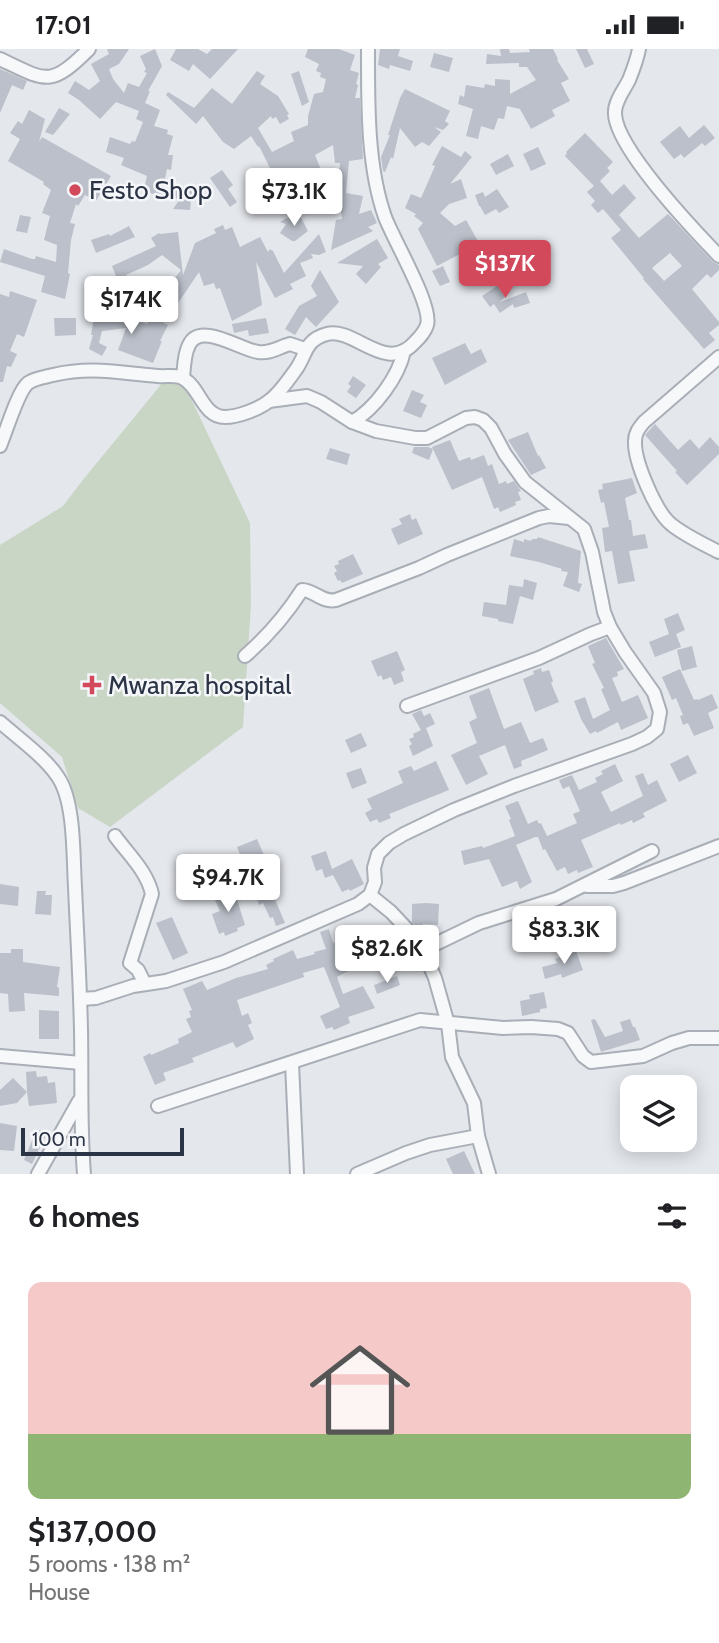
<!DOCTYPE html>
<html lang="en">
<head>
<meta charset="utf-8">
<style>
  :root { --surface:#fff; --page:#f2f2f2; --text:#202124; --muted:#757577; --line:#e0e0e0; --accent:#d1495b }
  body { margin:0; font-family:Cabin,sans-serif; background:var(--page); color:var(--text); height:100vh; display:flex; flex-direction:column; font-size:26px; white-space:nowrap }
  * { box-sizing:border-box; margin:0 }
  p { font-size:23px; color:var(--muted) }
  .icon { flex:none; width:38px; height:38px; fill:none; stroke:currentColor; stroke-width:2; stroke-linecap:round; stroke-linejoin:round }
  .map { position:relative; height:1125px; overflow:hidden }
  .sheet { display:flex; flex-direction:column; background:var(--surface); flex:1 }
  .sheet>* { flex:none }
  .tools { position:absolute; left:620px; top:1026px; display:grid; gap:14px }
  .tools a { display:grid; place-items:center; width:77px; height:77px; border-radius:14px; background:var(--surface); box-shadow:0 4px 18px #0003; font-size:35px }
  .scale { position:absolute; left:21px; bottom:18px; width:163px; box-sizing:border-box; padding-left:7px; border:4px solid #2b3445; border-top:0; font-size:19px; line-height:24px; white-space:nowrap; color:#2b3445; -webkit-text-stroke:5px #f4f6f9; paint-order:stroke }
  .price { position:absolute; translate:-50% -60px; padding:0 16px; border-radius:7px; background:#fff; color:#222; font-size:23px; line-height:46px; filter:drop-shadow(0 2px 4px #0008) }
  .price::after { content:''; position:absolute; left:50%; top:42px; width:21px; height:16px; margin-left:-10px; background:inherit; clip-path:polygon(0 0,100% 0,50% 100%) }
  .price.active { background:var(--accent); color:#fff }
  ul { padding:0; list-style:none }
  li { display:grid; align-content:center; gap:14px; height:371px; padding:0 28px }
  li+li { border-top:2px solid var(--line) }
  li span { display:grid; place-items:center; height:217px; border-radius:14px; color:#555 }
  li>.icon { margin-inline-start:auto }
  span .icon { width:126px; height:126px; fill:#fffc; stroke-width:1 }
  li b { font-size:30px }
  h2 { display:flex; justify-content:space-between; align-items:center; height:84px; padding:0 28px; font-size:30px }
  .status { display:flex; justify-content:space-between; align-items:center; height:49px; padding:0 35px; background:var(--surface); direction:ltr }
  .status svg { height:19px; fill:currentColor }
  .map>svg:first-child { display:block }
  .green { fill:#c9d6c5 }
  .building { fill:#bbc0ca; fill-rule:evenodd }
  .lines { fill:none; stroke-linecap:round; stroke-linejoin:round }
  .street-casing { stroke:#a9aeb7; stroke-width:16 }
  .street { stroke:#f7f8fa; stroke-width:12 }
  .poi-dot { fill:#d1495b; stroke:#f4f6f9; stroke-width:2.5 }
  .labels { text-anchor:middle; stroke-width:5; stroke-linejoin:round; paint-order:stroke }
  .poi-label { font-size:26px; fill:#2b3445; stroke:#f4f6f9; text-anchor:start }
</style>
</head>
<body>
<div class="status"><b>17:01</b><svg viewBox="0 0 49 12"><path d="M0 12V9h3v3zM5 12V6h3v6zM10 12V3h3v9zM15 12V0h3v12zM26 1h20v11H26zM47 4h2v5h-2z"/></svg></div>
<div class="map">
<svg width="719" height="1125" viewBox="0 0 719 1125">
  <rect width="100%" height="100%" fill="#e4e7ec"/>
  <!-- green -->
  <path class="green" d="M164 332 185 337 250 474 251 555 243 678 110 778 78 759 62 708 0 654V496L63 457 82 432Z"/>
  <!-- building -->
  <g class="building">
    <path d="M107 0H129L119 15 109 20 113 30 124 44 128 34 139 38 147 24 144 23 146 20 140 7 155 0 162 17 148 42H150L145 54 160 61 154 77 168 81 167 85 173 87 168 106H173L171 121 167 120 163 139 192 141 190 161 173 160 180 150 144 143 145 138H149L145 136 147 127 121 116 124 109 106 103 110 88 130 95 132 92 135 93 143 73 136 70 139 62 116 53 100 70 79 51 68 44 75 32 89 41 100 32 91 15 109 5Z"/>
    <path d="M176 0H198L207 5 212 0H238L210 30 193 15 189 22 170 11Z"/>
    <path d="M308 0H339L355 6 350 21 359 24 356 35 358 36 355 49H360L363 110 349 112 346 144 363 147 359 165 371 161 377 174 368 178 373 182 331 201 336 171 342 170 338 138 340 114H335L333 96 315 106 325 131 314 136 315 138 303 145 295 132 278 140 274 132 276 131 259 97 258 98 251 87 234 100 223 93 203 67 196 75 166 46 168 43 194 59 212 39 232 55 257 22 265 27 260 35 278 47 289 65 287 66 289 70 280 75 276 68 272 70 271 67 258 79 272 103 294 92 291 83 308 76V67L314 45 323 43 326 30 320 28 321 24 316 22 319 15 305 8Z"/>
    <path d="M380 0H400L398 7 413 12 410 22 390 16 389 20 378 16Z"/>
    <path d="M500 0H509L510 4 530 3 529 0H553L558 10 557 11 569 30 561 34 570 52 552 61 555 67 531 80 520 60 507 57 504 70 498 69 494 81 481 77 478 90 466 87 473 60 458 55 460 46 464 48 466 36 484 39 485 35 495 37V30L510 31V45L536 31 527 18H519V14L486 15 487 5 501 7Z"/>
    <path d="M576 0H587L594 15 585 19Z"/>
    <path d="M434 4 453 9 449 23 430 18Z"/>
    <path d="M0 20 27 32 23 41 12 36 0 64Z"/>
    <path d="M299 22 309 53 302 57 291 25Z"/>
    <path d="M405 40 450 62 445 72 449 75 443 81 434 78 441 83 429 97 422 93 415 98 400 79 393 110 391 108 385 123 383 122 381 108 390 86H388L400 49Z"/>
    <path d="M59 59 70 65 53 86 45 83Z"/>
    <path d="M29 61 45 70 39 93 42 88 111 127 96 152 85 146 78 157 76 155 70 174 75 175 71 191 68 224 70 225 65 250 41 243 45 227 0 213 4 200 32 210H35L36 207 56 213 57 196 44 191 50 167 42 164 51 141 43 135 44 133 8 112 20 90 10 84 18 72 22 75Z"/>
    <path d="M704 76 715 89 705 97 702 94 684 109 681 105 674 110 660 93 680 77 689 89Z"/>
    <path d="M585 84 613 113 607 119 610 122 600 132 612 146 624 135 636 149 619 166 639 189 668 165 713 213 719 216V221L711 229 707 225 692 240 719 273V276L709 284 715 291 704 300 643 230 644 229 611 189 621 181 603 160 598 164 591 156 595 152 587 143 594 137 565 107 567 104 566 103ZM670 204 682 217 664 232 652 219Z"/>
    <path d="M442 97 461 108 465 102 472 108 450 135 461 130 467 149 449 155 440 164 455 177 466 171 487 208 470 219 460 205 437 217 418 180 423 174 414 167 416 165 405 159 411 145 421 149 435 117 432 116Z"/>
    <path d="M538 98 546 115 531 122 523 105Z"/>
    <path d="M508 105 514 117 496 126 490 115Z"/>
    <path d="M222 121 233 136 228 140 237 153 230 158 210 129Z"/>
    <path d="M497 140 509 158 499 164 496 160 485 166 480 157H479L475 146 483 143 485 148Z"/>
    <path d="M298 163 308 182 295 192H292L280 184 286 175 280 173Z"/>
    <path d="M20 166 31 168 27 184 16 182Z"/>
    <path d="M223 176 225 181 232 178 240 198 260 188 268 203 270 200 273 202 284 224 319 185 326 203 319 206 311 205 313 209 300 214 306 227 290 235 293 240 275 249 256 213 262 256 232 272 220 239 216 240 214 234 204 237 199 223 174 260 171 259 173 252 163 244 181 221 162 206 148 216 126 226 130 233 117 239 112 229 116 227 112 217 156 197 151 189 159 184 160 185 178 183 183 226 195 194 216 184 214 180Z"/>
    <path d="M129 177 135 188 96 204 91 191 109 185 110 187Z"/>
    <path d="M377 190 388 209 378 215 381 218 366 235 356 225 363 217 337 214Z"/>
    <path d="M443 217 450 233 440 237 432 222Z"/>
    <path d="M320 221 339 253 316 278 306 268 295 286 285 280 299 257 317 247 311 237Z"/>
    <path d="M497 237 505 248 500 253 526 243 530 254 514 259 513 255 500 264 494 255 490 258 482 247Z"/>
    <path d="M10 242 37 251 24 288 17 285 10 302 17 305 11 318 7 317 3 333H0V245L9 248Z"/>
    <path d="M95 251 122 256 124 265 94 257Z"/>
    <path d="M103 268H130L147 275 151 268 168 276 160 292H162L153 314 118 301 126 279 102 282 99 294 107 298 102 307 89 300 93 286H91L94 269Z"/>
    <path d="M54 269H76V286L55 287Z"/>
    <path d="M266 269 269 284 249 287 248 281 234 284 232 275Z"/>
    <path d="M465 294 471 305 481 300 487 313 445 336 432 309Z"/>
    <path d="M353 327 366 336 356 349 347 343 351 337 348 335Z"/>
    <path d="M412 341 424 346 420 353 427 356 421 369 403 362Z"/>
    <path d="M655 375 678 401 690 390 699 400 710 388 719 398V405L687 436 675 423 677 422 645 386Z"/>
    <path d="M528 383 538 407 539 406 546 419 531 426 508 391Z"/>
    <path d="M450 391 459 412 470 408 471 411 484 406 488 417 492 415 499 435 506 432 507 435 514 432 521 442 518 443 521 451 515 453 516 456 500 463 498 458 494 460 482 428 452 441 433 400 429 411 412 404 414 398H428L433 400 432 398Z"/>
    <path d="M330 399 350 405 347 416 326 410Z"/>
    <path d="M632 429 637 444 625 449 629 471H631L633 487 645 485 648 499 629 502 635 532 618 535 612 502 605 503 602 479 609 478 604 453 601 454 598 441 603 440 602 435Z"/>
    <path d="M410 465 412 471 416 469 423 485 398 496 391 480 402 475 399 470Z"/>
    <path d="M538 488 581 502 578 534 582 535 579 543 563 537 568 523 561 522 562 520 539 513 510 507 514 490 524 493V490L531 492 532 490H537Z"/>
    <path d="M353 505 363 525 342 534 340 531 338 532 334 524 337 522 334 517 339 515 338 512Z"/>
    <path d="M524 530 537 534 533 551 520 547 513 575 498 572V570L482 567 484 553 506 556 509 536 523 538Z"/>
    <path d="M678 564 685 581 676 585 681 598 655 608 649 593 669 585 664 570Z"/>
    <path d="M606 589 624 620 617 623 618 627 612 629 622 653 638 646 648 669 621 681 618 673 597 684 596 682 590 685 581 670 574 652 585 648 593 670 610 661 601 640 604 639 592 615 595 614 588 597Z"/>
    <path d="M692 597 697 618 682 622 677 601Z"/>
    <path d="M397 602 405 621 401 623 404 632 394 636 391 628 383 631 381 626 378 628 371 612Z"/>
    <path d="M541 619 542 623 549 621 553 632 551 634 559 653 535 663 523 630 534 625 533 622Z"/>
    <path d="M680 620 694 651 697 650 698 651 712 645 718 659 708 664 714 679 694 687 688 674 683 676 680 667 683 666 676 649 672 651 662 628Z"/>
    <path d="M489 639 504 680 521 673 530 694 543 689 548 701 521 712 522 717 514 720 505 696 479 707 488 725 466 736 451 706 477 694 469 673 477 669 469 647Z"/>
    <path d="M421 661 424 667 430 664 435 675 426 679 433 697 413 707 409 697 412 695 409 690 414 688 413 685 421 681 412 665Z"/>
    <path d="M361 684 367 697 351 704 345 691Z"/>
    <path d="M688 706 697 724 679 733 670 715Z"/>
    <path d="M436 712 449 741 389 765 391 769 379 774 377 770 370 773 365 764 372 760 367 750 403 734 398 722 411 717 414 722Z"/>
    <path d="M615 715 623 732 601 743 611 763 643 747 635 727 643 724 648 736 657 731 667 752 643 764 645 768 633 774 632 771 621 776 620 774 581 791 593 818 578 824 577 821 568 825 565 818 557 822 545 800 543 801 538 788H535L516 796 532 833 520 840 517 832 502 838 489 810 464 816 461 802 482 797 483 799 515 787 509 771 511 770 505 757 518 752 528 775 537 771 539 775 541 774 547 787 577 774 573 765 580 762 569 737 563 740 559 731 572 726 579 741 597 733 595 729 603 725 601 722Z"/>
    <path d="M361 719 367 734 352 740 346 724Z"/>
    <path d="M257 790 264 806 244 815 237 798Z"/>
    <path d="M326 802 332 820 352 810 364 835 350 842 349 840 342 843 333 826 325 829 322 820 316 822 311 807Z"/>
    <path d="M0 835 19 838 18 857 0 855Z"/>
    <path d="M234 841 245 876 237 879 238 882 225 887 224 883 219 885 212 865 220 862 214 849Z"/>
    <path d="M271 841 285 874 276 877 273 868 270 869 263 854 259 856 256 847Z"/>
    <path d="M37 842H46L45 846H52L51 866 35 865Z"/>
    <path d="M426 854 439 855 438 876 423 875V876H415L412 873V855Z"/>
    <path d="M172 868 188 904 173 911 156 874Z"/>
    <path d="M379 878 387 906 368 911 365 901 347 907 353 917 347 920 348 922 337 928 343 945 363 937 375 959 348 968 350 974 334 981 332 978 326 980 320 967 340 958 324 918 303 924 304 928 237 951 242 967 248 964 252 974 248 976 254 990 236 999 233 993 192 1009 194 1013 163 1024 166 1031 155 1036 143 1008 150 1004 151 1006 179 994 178 990 192 983 186 970 191 968 189 962 192 961 183 940 202 932 207 941 236 929 268 920 266 916 274 912 273 910 293 901 297 910 315 905 314 903 326 900 320 883 329 880 333 894 360 884V883Z"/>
    <path d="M11 900H23V913L60 918 57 938 59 939V947L24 944 25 962 9 963 8 945 0 944V904H11Z"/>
    <path d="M576 902 583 921 562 929 561 925 545 930 542 918 557 914 555 910Z"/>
    <path d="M397 927 400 936 377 945 374 936Z"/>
    <path d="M544 943 547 959 540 960V963L522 967 520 952 530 950 529 946Z"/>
    <path d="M39 961 59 962V990H39Z"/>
    <path d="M595 970 605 988 623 982 620 973 630 970 633 978H635L640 991 601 1003 591 971Z"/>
    <path d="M36 1022 37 1028 47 1027 48 1034 55 1033 57 1054 29 1057 27 1043 17 1054 0 1057V1041L13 1029 27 1043 26 1023Z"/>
    <path d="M0 1074 17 1077 14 1102 0 1101Z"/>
    <path d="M37 1080 47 1084 32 1115 24 1111Z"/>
    <path d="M464 1102 475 1125H453L446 1110Z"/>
  </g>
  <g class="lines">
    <defs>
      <g id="street">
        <path d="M639 0C637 11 633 21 629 31 624 41 614 53 615 65 616 99 694 181 719 207"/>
        <path d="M0 10C46 32 50 39 89 0"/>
        <path d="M719 308 644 373C639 379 635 384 635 392 634 412 656 464 672 476 686 487 703 495 719 503"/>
        <path d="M183 329C184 319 184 305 189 296 200 272 241 301 258 303 270 305 279 298 290 295L305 300"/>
        <path d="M352 373C375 360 399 327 404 302"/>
        <path d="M0 397C6 383 18 342 28 334 35 329 45 328 53 326 92 317 119 324 158 327 167 328 177 325 184 330 200 339 203 368 225 368 238 368 259 360 269 352 280 344 289 330 297 319 307 304 305 291 327 285 355 278 386 326 415 293 420 288 425 283 427 276 433 257 393 190 385 168 367 117 368 54 368 0"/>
        <path d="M245 607C268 587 286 566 302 541 314 541 322 554 336 551L419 519 447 506 539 469 549 467 569 469"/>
        <path d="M407 657 539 609 591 585 610 578"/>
        <path d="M0 673C18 689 45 708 58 728 75 753 73 807 75 838 77 885 80 933 81 981 82 1029 80 1077 84 1125"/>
        <path d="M115 787C128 805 147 822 152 845L130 914 138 921 145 935"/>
        <path d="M587 837H613L624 834 719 797"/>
        <path d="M370 846 391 863 407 880 423 901 435 929 448 975 452 1008 474 1054 478 1087 489 1125"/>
        <path d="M423 901 479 874 556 850 652 802"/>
        <path d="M81 950 96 949 133 937 166 932 224 913 358 855 370 846 375 833 374 819 378 805 389 794 404 785 454 761 514 737 632 695 647 688 657 680 660 663 654 644 625 603 610 578 604 563 592 503 584 480 525 433 505 405 491 379 483 371 475 368 466 369 427 389H415L376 382 352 373 321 353 307 347 269 352"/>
        <path d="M0 1007 81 1014"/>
        <path d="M292 1014 297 1125"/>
        <path d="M158 1057 420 971 503 979 531 978 558 980 568 984 583 1007 591 1013 643 1007 672 994 689 989H719"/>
        <path d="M38 1125 79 1052"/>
        <path d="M357 1125 406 1104 430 1096 478 1087"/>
      </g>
    </defs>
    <!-- street casing -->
    <use href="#street" class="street-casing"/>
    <!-- street -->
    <use href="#street" class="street"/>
  </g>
  <!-- markers -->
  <g class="poi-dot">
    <circle cx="75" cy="141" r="7"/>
    <path d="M88.5 625.5h7v7h7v7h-7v7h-7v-7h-7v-7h7z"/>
  </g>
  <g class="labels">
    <!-- poi labels -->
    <g class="poi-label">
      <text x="89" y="150">Festo Shop</text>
      <text x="108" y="645">Mwanza hospital</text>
    </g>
  </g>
</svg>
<div class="tools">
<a><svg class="icon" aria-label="layers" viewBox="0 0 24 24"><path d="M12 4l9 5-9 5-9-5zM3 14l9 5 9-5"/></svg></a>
</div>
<div class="scale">100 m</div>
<b class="price" style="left:294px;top:179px">$73.1K</b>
<b class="price active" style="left:505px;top:251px">$137K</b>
<b class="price" style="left:131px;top:287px">$174K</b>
<b class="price" style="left:228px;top:865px">$94.7K</b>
<b class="price" style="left:564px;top:917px">$83.3K</b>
<b class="price" style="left:387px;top:936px">$82.6K</b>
</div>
<section class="sheet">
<h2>6 homes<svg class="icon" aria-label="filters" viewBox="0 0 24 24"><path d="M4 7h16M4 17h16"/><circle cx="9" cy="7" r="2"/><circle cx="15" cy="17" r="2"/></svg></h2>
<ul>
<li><span style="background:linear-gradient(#f6c9c9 70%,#8fb573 0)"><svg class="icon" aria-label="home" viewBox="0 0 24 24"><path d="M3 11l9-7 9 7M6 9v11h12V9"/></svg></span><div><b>$137,000</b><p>5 rooms · 138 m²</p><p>House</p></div></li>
</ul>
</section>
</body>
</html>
